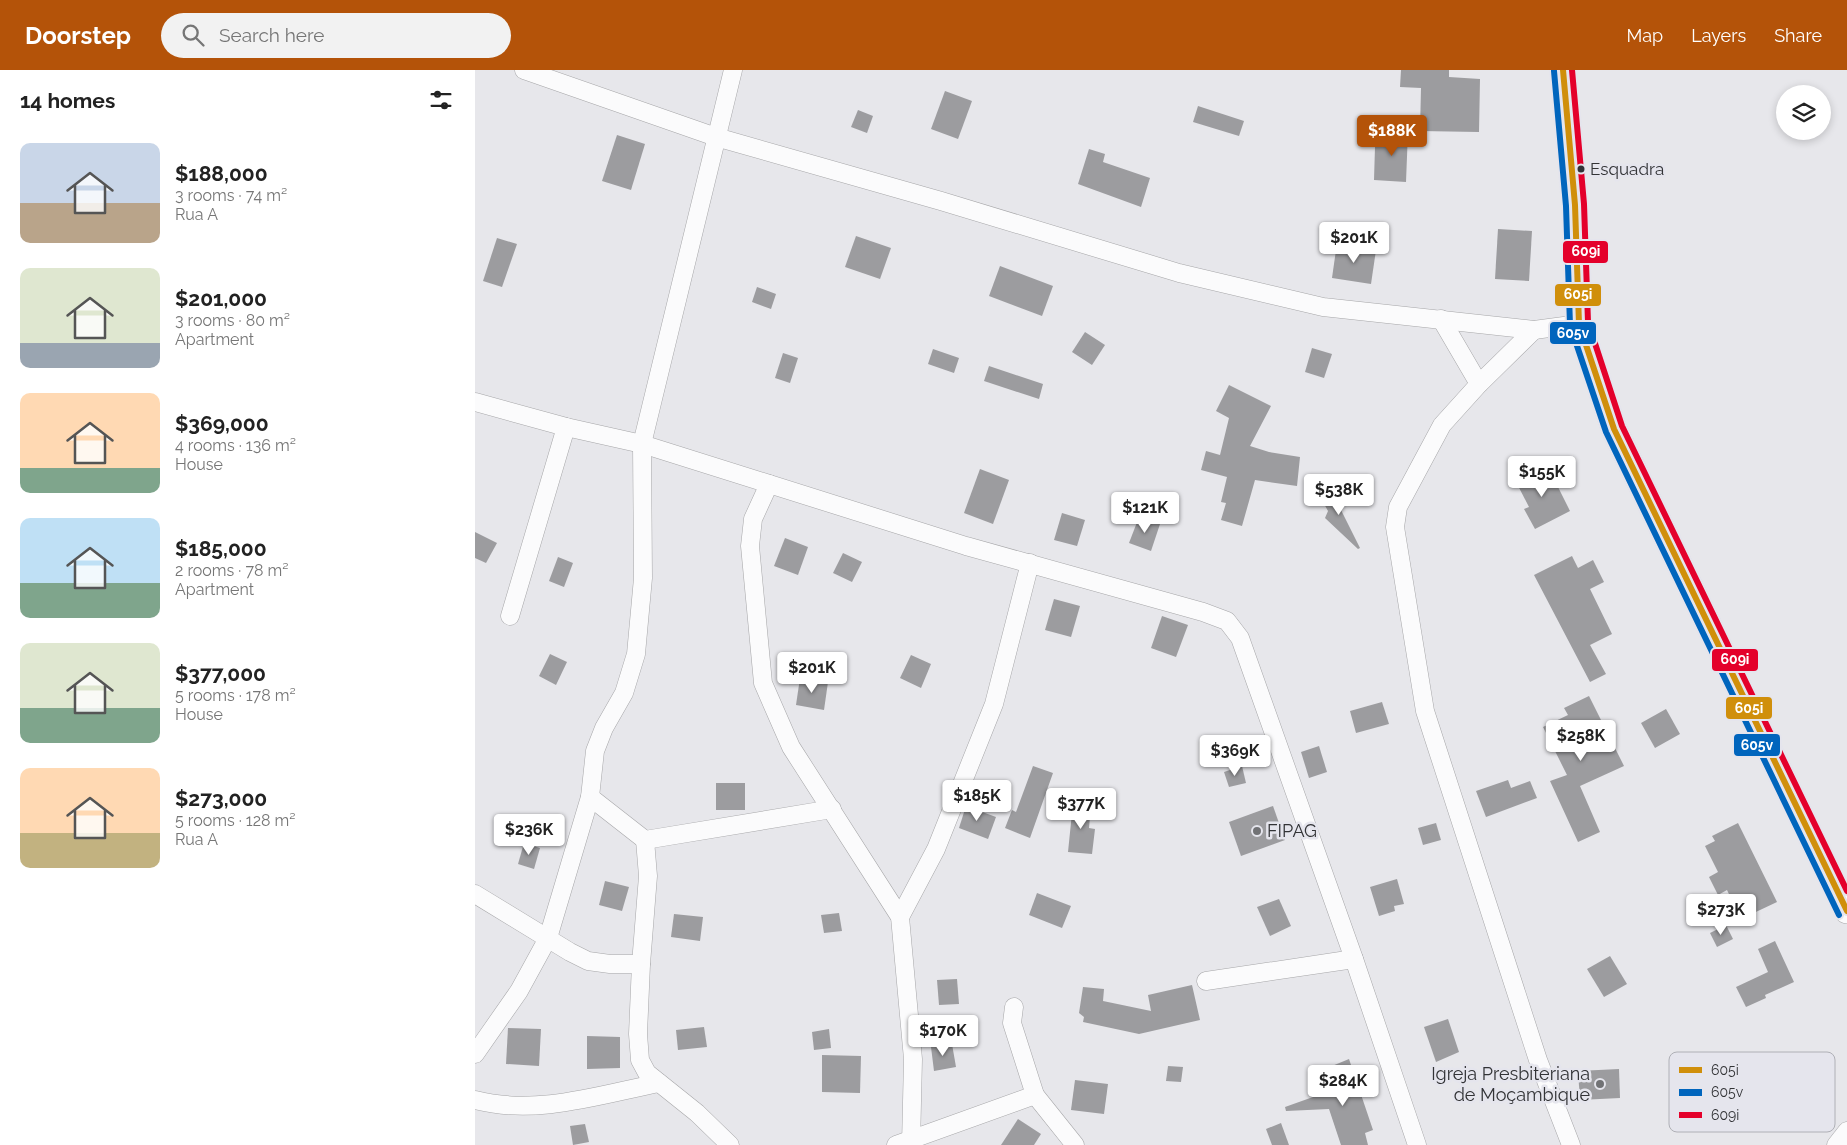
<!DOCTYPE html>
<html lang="en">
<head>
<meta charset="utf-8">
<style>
  :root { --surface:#fff; --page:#f2f2f2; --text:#222; --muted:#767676; --accent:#b45309 }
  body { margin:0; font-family:Raleway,sans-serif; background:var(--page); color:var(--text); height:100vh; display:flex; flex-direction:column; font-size:19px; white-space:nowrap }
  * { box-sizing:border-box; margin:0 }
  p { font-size:16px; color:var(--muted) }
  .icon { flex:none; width:28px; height:28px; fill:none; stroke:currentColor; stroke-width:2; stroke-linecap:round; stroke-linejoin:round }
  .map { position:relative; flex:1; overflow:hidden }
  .side { display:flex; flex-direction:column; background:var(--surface); width:475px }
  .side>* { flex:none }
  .buttons { position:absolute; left:1301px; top:15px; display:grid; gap:10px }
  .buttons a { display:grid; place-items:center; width:55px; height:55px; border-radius:50%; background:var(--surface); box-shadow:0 2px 8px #0003; font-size:25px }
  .price { position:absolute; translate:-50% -42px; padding:0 11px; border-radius:5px; background:#fff; color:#222; font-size:16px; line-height:32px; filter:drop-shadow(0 1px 2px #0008) }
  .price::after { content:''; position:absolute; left:50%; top:30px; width:15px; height:11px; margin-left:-8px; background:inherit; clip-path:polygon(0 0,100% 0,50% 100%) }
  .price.active { background:var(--accent); color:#fff }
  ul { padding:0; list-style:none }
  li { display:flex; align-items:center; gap:15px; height:125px; padding:0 20px }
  li span { display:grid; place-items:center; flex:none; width:140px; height:100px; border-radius:10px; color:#555 }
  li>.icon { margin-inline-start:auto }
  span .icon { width:60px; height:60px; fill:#fffc; stroke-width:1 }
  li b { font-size:21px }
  h2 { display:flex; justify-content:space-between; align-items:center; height:60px; padding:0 20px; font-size:21px }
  header { display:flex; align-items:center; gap:30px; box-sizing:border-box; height:70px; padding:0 25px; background:var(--accent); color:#fff }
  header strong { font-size:24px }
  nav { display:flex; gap:28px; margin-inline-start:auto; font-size:18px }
  .search { width:350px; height:45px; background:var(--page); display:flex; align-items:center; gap:12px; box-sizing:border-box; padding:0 18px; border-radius:28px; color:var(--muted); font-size:19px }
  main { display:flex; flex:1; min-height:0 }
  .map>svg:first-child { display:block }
  .building { fill:#9c9c9f }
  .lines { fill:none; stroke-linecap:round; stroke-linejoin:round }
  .minor-casing { stroke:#a6a6a8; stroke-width:19 }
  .secondary-casing { stroke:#a6a6a8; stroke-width:26 }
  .minor { stroke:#fbfbfc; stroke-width:18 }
  .secondary { stroke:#fbfbfc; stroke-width:25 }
  .bus-1-casing { stroke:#e5e5ed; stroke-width:10 }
  .bus-2-casing { stroke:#e5e5ed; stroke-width:10 }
  .bus-3-casing { stroke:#e5e5ed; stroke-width:10 }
  .bus-1 { stroke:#d08f0b; stroke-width:6 }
  .bus-2 { stroke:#0065bd; stroke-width:6 }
  .bus-3 { stroke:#e4002b; stroke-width:6 }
  .bus-dot { fill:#323336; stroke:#e5e5ed; stroke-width:2 }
  .poi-dot { fill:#717275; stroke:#e5e5ed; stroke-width:2 }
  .labels { text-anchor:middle; stroke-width:5; stroke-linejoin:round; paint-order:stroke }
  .bus-label { font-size:17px; fill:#323336; stroke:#e5e5ed; text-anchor:start }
  .poi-label { font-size:18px; fill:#323336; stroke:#e5e5ed; text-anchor:start }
  .key { fill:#e5e5ed; stroke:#afb0b6; stroke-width:1 }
  .key-label { font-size:14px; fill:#323336 }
  .line-badge { stroke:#e5e5ed; stroke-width:2 }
  .badge-label { font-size:14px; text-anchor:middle; font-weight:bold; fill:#fff }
</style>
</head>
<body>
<header>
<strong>Doorstep</strong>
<div class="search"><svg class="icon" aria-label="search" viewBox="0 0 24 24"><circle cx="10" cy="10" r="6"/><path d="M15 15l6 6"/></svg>Search here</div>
<nav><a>Map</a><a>Layers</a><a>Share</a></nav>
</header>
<main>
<section class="side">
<h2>14 homes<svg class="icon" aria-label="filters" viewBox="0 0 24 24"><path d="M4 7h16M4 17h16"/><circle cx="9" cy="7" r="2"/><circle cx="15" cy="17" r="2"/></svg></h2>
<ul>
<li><span style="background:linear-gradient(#c9d6e8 60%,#b9a48a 0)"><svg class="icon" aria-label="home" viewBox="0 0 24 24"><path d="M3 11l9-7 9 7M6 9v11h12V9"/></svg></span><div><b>$188,000</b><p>3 rooms · 74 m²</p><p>Rua A</p></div></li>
<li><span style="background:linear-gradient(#dfe7d0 75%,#9aa5b1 0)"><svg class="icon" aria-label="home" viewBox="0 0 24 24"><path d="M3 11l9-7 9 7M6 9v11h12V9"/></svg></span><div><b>$201,000</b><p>3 rooms · 80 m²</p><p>Apartment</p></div></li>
<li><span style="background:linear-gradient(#ffd9b3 75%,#7fa58c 0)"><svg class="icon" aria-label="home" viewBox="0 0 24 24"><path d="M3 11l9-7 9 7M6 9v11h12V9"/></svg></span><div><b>$369,000</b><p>4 rooms · 136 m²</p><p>House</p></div></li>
<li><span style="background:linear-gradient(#bfe0f5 65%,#7fa58c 0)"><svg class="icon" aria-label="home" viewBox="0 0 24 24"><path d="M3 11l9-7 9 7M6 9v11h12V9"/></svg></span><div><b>$185,000</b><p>2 rooms · 78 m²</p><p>Apartment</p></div></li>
<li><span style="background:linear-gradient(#dfe7d0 65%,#7fa58c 0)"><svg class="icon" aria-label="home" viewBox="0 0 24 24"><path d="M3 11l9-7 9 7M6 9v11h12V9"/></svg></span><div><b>$377,000</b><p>5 rooms · 178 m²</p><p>House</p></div></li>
<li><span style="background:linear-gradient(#ffd9b3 65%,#c2b280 0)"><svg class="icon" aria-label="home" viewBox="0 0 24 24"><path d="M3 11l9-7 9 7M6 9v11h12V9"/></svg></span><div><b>$273,000</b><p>5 rooms · 128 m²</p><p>Rua A</p></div></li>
</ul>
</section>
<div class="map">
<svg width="1372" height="1075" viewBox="0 0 1372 1075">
  <rect width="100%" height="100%" fill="#e7e7eb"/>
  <!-- building -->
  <g class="building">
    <path d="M926 0H974V7L1005 9 1004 62 945 61 946 18 925 17Z"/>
    <path d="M470 21 497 31 483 69 456 59Z"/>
    <path d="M723 36 769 51 764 66 718 52Z"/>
    <path d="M383 40 398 46 392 63 376 57Z"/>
    <path d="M909 60 933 61 931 112 899 110 900 77H908Z"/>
    <path d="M142 65 170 74 156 120 127 111Z"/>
    <path d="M614 79 630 84 628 92 675 108 666 137 603 114Z"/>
    <path d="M1023 159 1057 161 1054 211 1020 209Z"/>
    <path d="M381 166 416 178 405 209 370 197Z"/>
    <path d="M22 168 42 174 27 217 8 211Z"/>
    <path d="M862 173 901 180 896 214 857 208Z"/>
    <path d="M525 196 578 216 567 246 514 226Z"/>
    <path d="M282 217 301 224 296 239 277 232Z"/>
    <path d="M610 262 630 275 617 295 597 282Z"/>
    <path d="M837 278 857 284 849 308 830 302Z"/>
    <path d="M458 279 484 288 479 303 453 294Z"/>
    <path d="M308 283 323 288 315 313 300 308Z"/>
    <path d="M514 296 568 314 564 329 509 311Z"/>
    <path d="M754 315 796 336 775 376 794 382 825 387 822 416 780 410 767 456 746 450 751 433 746 432 752 407 726 400 731 381 745 385 754 348 741 341Z"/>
    <path d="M1065 397 1072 412 1079 409 1095 441 1060 459 1049 439 1054 437 1040 410Z"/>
    <path d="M505 399 534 410 518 454 489 443Z"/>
    <path d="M869 414 865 438 885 478 883 479 850 448 853 441 848 432Z"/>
    <path d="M587 443 610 450 602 476 579 470Z"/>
    <path d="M664 447 685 454 676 481 654 473Z"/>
    <path d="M0 462 22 473 11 493 0 488Z"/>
    <path d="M310 468 333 477 323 505 299 496Z"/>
    <path d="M368 483 387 492 377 512 358 503Z"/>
    <path d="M1097 486 1103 498 1118 490 1129 512 1115 519 1137 564 1115 575 1131 604 1115 612 1059 505Z"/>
    <path d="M83 487 98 493 89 517 74 511Z"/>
    <path d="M579 529 605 536 596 567 570 560Z"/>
    <path d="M687 546 713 555 701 587 676 578Z"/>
    <path d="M75 584 92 592 81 615 64 606Z"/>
    <path d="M436 585 456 594 446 618 425 608Z"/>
    <path d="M325 608 353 612 349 640 321 635Z"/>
    <path d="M1114 626 1149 696 1105 716 1125 762 1103 772 1075 711 1092 705 1068 657 1093 645 1089 638Z"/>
    <path d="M907 632 914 654 881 663 875 641Z"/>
    <path d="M1191 639 1205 664 1180 678 1166 653Z"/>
    <path d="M844 676 852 702 834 708 826 682Z"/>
    <path d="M558 696 578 703 555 768 530 758 537 740 541 742Z"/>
    <path d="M767 696 771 713 754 717 749 702Z"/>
    <path d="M1033 710 1036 718 1055 711 1062 728 1011 747 1001 721Z"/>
    <rect x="241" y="713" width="29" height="27"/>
    <path d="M598 733 616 735 614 758 620 759 617 784 593 782Z"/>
    <path d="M491 736 521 747 513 769 484 758Z"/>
    <path d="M798 736 810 770 766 786 754 752Z"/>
    <path d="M961 753 966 770 948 775 943 758Z"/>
    <path d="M1263 753 1302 832 1266 849 1252 820 1243 825 1234 807 1243 802 1230 776 1240 771 1237 766Z"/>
    <path d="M49 773 65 778 59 799 43 794Z"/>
    <path d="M922 809 929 834 919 836 920 841 904 846 895 817Z"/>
    <path d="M130 811 154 817 147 841 124 835Z"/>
    <path d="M562 823 596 836 587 858 554 845Z"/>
    <path d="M804 829 816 856 795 866 782 837Z"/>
    <path d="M364 843 367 861 349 863 346 845Z"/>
    <path d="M199 844 228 847 225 871 196 867Z"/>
    <path d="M1251 855 1258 869 1242 877 1235 863Z"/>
    <path d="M1300 871 1319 912 1290 925 1291 928 1271 937 1261 917 1293 902 1283 879Z"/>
    <path d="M1135 886 1152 914 1129 927 1112 899Z"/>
    <path d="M482 909 484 934 464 935 462 910Z"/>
    <path d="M717 915 725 950 664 964 608 952 609 947 604 943 608 917 629 919 628 931 676 941 673 925Z"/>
    <path d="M973 949 984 982 961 992 949 957Z"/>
    <path d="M229 957 232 977 203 980 201 960Z"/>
    <path d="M33 958 66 959 64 996 31 994Z"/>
    <path d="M354 959 356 978 339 980 337 962Z"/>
    <path d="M112 966 145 967V998L112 999Z"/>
    <path d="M477 974 481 997 459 1001 456 977Z"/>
    <path d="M347 985 386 986 385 1023 347 1022Z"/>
    <path d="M874 989 898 1060 890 1063 893 1075H866L854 1039 811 1041 810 1037 866 1017 857 996Z"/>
    <path d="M693 996 708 997 706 1012 691 1011Z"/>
    <path d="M1144 999 1145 1028 1105 1030 1103 1001Z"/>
    <path d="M600 1010 633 1014 629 1044 596 1040Z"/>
    <path d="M543 1049 566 1064 559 1075H526Z"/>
    <path d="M806 1053 814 1075H797L791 1059Z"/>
    <path d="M110 1054 114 1072 98 1075 95 1056Z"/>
  </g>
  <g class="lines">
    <defs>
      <g id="minor">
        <path d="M49 0 241 67 466 131 704 203 848 237 1059 260 1104 254"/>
        <path d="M966 249 1004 314"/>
        <path d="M1059 260 1004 314 967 355 923 437 920 457 950 641 1063 990 1096 1075"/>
        <path d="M0 332 91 357 167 374 491 476 728 542 752 551 765 568 879 889 942 1075"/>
        <path d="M294 414 278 449 275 476 288 613 316 677 425 847 438 989 436 1075"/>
        <path d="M35 546 91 357"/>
        <path d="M115 727 170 770 357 739"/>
        <path d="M170 770 173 806 166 894 163 964 165 990 172 1003 222 1043 255 1075"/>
        <path d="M0 824 95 882 113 891 135 894H166"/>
        <path d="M425 847 461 779 519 634 555 493"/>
        <path d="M731 911 879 889"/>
        <path d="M539 937 537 953 560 1025 600 1075"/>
        <path d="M0 984 44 921 73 868 115 727 120 681 129 658 149 623 161 584 168 508 167 374 258 0"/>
        <path d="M0 1030C61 1046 124 1025 184 1013"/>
        <path d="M421 1075 560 1025"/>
        <path d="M1361 1075 1372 1061"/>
      </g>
      <path id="secondary" d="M1088 0 1100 135 1104 254 1139 359 1372 841"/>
    </defs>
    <!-- minor casing -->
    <use href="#minor" class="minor-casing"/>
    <!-- secondary casing -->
    <use href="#secondary" class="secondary-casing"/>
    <!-- minor -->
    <use href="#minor" class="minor"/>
    <!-- secondary -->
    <use href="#secondary" class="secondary"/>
    <defs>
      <path id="bus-1" d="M1088 0 1100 135 1104 254 1139 359 1372 841"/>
      <path id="bus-2" d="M1079 1 1091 136 1095 255 1131 362 1364 845"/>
      <path id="bus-3" d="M1097 0 1109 134 1113 252 1147 356 1372 821"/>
    </defs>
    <!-- bus-1 casing -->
    <use href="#bus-1" class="bus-1-casing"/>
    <!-- bus-2 casing -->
    <use href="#bus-2" class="bus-2-casing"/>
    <!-- bus-3 casing -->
    <use href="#bus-3" class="bus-3-casing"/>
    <!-- bus-1 -->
    <use href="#bus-1" class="bus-1"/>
    <!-- bus-2 -->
    <use href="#bus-2" class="bus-2"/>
    <!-- bus-3 -->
    <use href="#bus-3" class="bus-3"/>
  </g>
  <!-- markers -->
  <circle class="bus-dot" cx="1106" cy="99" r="4.5"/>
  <g class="poi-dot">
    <circle cx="782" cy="761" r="5"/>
    <circle cx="1125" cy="1014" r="5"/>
  </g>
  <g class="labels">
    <!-- bus labels -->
    <g class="bus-label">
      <text x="1115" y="105">Esquadra</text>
    </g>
    <!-- poi labels -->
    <g class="poi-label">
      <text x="792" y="767">FIPAG</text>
      <text x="1115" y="1010" text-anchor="end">Igreja Presbiteriana<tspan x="1115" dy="21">de Moçambique</tspan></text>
    </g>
  </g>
  <!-- legend -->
  <rect x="1194" y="982" width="166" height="80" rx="8" class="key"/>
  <rect x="1204" y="997" width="23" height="6" fill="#d08f0b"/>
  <rect x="1204" y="1019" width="23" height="7" fill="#0065bd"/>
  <rect x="1204" y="1042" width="23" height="6" fill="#e4002b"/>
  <g class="key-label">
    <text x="1236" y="1005">605i</text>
    <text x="1236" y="1027">605v</text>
    <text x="1236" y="1050">609i</text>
  </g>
  <g class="line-badge">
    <rect x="1087" y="170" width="47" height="24" rx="5" fill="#e4002b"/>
    <rect x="1079" y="213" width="48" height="24" rx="5" fill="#d08f0b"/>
    <rect x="1074" y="251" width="48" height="24" rx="5" fill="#0065bd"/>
    <rect x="1236" y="578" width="48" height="24" rx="5" fill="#e4002b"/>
    <rect x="1250" y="626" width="48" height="24" rx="5" fill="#d08f0b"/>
    <rect x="1258" y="663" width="48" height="24" rx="5" fill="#0065bd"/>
  </g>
  <g class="badge-label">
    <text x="1111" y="186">609i</text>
    <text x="1103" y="229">605i</text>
    <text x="1098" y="268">605v</text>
    <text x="1260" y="594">609i</text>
    <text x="1274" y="643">605i</text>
    <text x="1282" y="680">605v</text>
  </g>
</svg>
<div class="buttons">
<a><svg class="icon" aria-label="layers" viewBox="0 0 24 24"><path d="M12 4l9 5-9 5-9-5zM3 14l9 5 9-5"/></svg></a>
</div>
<b class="price active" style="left:917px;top:87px">$188K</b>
<b class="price" style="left:879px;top:194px">$201K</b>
<b class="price" style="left:1067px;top:428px">$155K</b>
<b class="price" style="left:864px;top:446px">$538K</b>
<b class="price" style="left:670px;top:464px">$121K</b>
<b class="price" style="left:337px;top:624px">$201K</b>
<b class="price" style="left:1106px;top:692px">$258K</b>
<b class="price" style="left:760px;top:707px">$369K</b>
<b class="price" style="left:502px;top:752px">$185K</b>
<b class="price" style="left:606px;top:760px">$377K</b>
<b class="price" style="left:54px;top:786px">$236K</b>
<b class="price" style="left:1246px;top:866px">$273K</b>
<b class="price" style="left:468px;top:987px">$170K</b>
<b class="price" style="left:868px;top:1037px">$284K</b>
</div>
</main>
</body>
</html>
